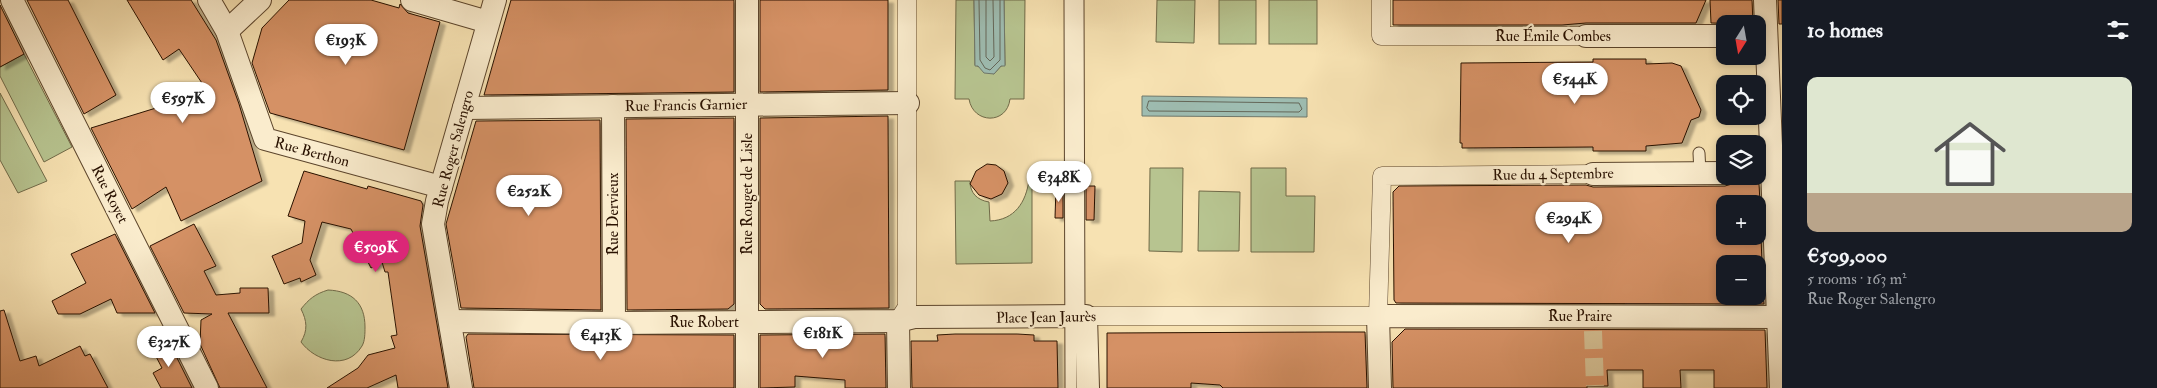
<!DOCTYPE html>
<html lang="en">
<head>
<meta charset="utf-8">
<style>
  :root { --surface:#171b24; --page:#20242c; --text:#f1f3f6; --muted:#9ea1a6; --line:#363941; --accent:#db2777 }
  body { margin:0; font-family:"IM FELL Double Pica",serif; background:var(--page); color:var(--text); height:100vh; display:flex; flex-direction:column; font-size:19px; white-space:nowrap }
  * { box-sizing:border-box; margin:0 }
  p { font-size:16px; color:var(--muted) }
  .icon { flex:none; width:28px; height:28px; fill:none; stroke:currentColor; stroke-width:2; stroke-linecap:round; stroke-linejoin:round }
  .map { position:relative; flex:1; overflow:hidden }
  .drawer { display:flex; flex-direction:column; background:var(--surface); width:375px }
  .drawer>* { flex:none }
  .needle { width:32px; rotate:191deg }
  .buttons { position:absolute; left:1716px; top:15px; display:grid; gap:10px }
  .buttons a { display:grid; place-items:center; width:50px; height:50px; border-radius:10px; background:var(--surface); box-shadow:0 2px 8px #0003; font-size:25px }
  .price { position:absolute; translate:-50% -42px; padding:0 11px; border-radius:18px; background:#fff; color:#222; font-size:16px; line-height:32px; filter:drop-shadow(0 1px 2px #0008) }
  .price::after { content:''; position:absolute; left:50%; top:30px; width:15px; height:11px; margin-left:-8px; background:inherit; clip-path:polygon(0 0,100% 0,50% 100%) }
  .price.on { background:var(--accent); color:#fff }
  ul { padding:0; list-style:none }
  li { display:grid; align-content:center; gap:10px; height:265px; padding:0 25px }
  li+li { border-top:1px solid var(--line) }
  li span { display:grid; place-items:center; height:155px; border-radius:10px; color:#555 }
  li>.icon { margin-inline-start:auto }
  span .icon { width:90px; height:90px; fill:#fffc; stroke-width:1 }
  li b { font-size:21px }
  h2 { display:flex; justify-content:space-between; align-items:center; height:60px; padding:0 25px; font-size:21px }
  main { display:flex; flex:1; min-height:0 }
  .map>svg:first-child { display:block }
  .green { fill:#b7c490; stroke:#706a48 }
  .water { fill:#9ebdb2; stroke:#6f786b }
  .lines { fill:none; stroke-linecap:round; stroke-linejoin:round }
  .shore { stroke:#646759; stroke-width:1 }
  .building { fill:#d59165; stroke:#291100; filter:url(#shadow) }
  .pedestrian-tunnel { stroke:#d8c397; stroke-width:18; stroke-dasharray:18 9; stroke-linecap:butt }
  .service-casing { stroke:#5c452c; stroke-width:13 }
  .pedestrian-casing { stroke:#5c452c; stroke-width:19 }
  .minor-casing { stroke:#5c452c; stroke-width:24 }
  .service { stroke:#faeccd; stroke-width:11 }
  .pedestrian { stroke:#faeccd; stroke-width:18 }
  .minor { stroke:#faeccd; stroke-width:22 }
  .labels { text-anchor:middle; stroke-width:4.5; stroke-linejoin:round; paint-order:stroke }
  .street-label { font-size:15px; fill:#291100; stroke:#faeccd }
</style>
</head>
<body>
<main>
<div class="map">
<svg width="1782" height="388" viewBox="0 0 1782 388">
  <defs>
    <filter id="shadow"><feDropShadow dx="5.5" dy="3" stdDeviation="1" flood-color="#0004"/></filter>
  </defs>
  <rect width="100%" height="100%" fill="#f7e2b2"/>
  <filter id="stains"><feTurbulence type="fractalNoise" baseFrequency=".004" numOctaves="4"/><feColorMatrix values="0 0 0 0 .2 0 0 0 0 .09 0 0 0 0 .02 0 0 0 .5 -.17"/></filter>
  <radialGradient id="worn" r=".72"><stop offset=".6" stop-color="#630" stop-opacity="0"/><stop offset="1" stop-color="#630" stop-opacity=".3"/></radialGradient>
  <!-- green -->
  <g class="green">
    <path d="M956 0H974L975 65 994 74 1001 66 1005 65 1004 0H1025L1024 99H1010C1007 125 973 124 969 99H955Z"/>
    <path d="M1157 0H1195L1194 43 1156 42Z"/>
    <rect x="1219" y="0" width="37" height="44"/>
    <rect x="1269" y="0" width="48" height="44"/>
    <path d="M24 54 72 147 44 162 0 76V67Z"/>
    <path d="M0 93 47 181 18 193 0 160Z"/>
    <path d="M1150 168H1183L1182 252 1149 251Z"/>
    <path d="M1251 168H1286V196H1315L1314 252H1251Z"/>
    <path d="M1029 180H1032V263L956 264 955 181H970C970 193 977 200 989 202L990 221C1015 220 1026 202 1029 180Z"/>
    <path d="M1199 191 1240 192 1239 251H1198Z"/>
    <path d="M328 290C352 291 365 303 365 327 365 333 365 341 362 346 347 371 315 361 301 342 308 330 307 321 301 309 309 299 315 294 328 290Z"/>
  </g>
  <!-- water -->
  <g class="water">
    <path d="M974 0H1004L1005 66H1001L994 74 984 73 978 66H975Z"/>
    <path d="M1142 96 1307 98V117L1142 116Z"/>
  </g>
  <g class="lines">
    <!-- shore -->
    <g class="shore">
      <path d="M979 0 980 60 985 68 990 70 1000 60V0"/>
      <path d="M986 0V57L990 61 994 57 993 0"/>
      <path d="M1149 101 1299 103 1302 109 1299 112 1149 111 1147 108Z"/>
    </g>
  </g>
  <!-- building -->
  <g class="building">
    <path d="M27 0H68L116 95 84 114Z"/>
    <path d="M127 0H191L216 40 239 104 262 181 181 221 166 187 132 209 91 128 208 92 179 49 163 60Z"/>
    <path d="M289 0H371L399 8 400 4 408 13 440 22 404 150 270 113 252 63 262 28Z"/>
    <path d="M511 0H734V92L484 95Z"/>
    <path d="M760 0H888V90L760 92Z"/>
    <path d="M1393 0H1706L1696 23H1586L1562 25H1393Z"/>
    <path d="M1710 0H1752L1753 24 1711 23Z"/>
    <path d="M1778 0H1782V24H1779Z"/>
    <path d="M0 5 24 54 0 67Z"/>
    <path d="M1593 59H1646V64L1672 63 1681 66 1701 110 1699 117 1691 120 1682 143 1646 146V151H1593V147L1462 148V143H1460L1461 63 1593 62Z"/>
    <path d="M888 116 889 308 765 309 760 304V118Z"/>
    <path d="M734 118V304L728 309 627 310 626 119Z"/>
    <path d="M600 120 601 310 461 308 446 224 476 121Z"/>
    <path d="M987 164 996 165 1004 171 1008 183 1002 194 991 199 979 195 970 184 976 171Z"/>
    <path d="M304 171 367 189 368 186 421 201 423 205 420 226 448 388H398L396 375 367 388H327L358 368 368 355 395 348 391 336 397 335 388 272H385L382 262 371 268 351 229 322 222 310 260 316 275 301 282 300 278 284 284 272 256 302 243 305 221 288 216Z"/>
    <path d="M1732 184H1759L1761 221H1758V204H1725V236H1761L1762 264H1725V296H1763L1764 304 1396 303 1394 300 1393 192 1399 186 1586 185 1593 187 1725 186Z"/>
    <path d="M1086 186H1095L1094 220H1086Z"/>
    <path d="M1056 187H1063V218H1055Z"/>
    <path d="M194 224 216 266 204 271 216 295 240 293V288H268L269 313H228L267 388H220L200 344 201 320 212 314 184 313 150 246Z"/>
    <path d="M115 234 155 313H117L111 299 80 314H58L52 301 86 283 71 254Z"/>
    <path d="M4 310 20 361 36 356 39 366 80 346 85 356 90 354 108 388H0V311Z"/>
    <path d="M1405 329 1765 330 1767 388H1714V370H1680L1681 388H1643V370H1607L1608 386H1587V388H1393L1392 342Z"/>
    <path d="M1328 332H1365L1367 388H1223L1220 385 1191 383V388H1107V333Z"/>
    <path d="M468 334 734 335V388H474L466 337Z"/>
    <path d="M955 334H1017L1034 335V341H1057L1058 388H912L911 341H938L937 335Z"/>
    <path d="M760 335 885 334 886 388H845V380L795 376V387L760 388Z"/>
    <path d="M167 339 175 354 192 388H161L153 373 162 368 151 347Z"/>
  </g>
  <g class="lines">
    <!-- pedestrian-tunnel -->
    <path class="pedestrian-tunnel" d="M1593 331 1595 386"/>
    <defs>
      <g id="service">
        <path d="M1070 0 1071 388"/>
        <path d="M1078 0 1079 318"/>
        <path d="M1699 153 1700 173"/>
      </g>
      <g id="pedestrian">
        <path d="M1381 0V36H1586"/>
        <path d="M1086 316H1378L1382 176 1593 174"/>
        <path d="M898 321 907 307V0"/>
      </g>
      <g id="minor">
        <path d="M12 0 207 388"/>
        <path d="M209 0 227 31 265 139 441 187"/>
        <path d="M412 0 488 22"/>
        <path d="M1765 0 1781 388"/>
        <path d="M227 31 260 0"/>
        <path d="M1586 36H1725"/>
        <path d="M613 106 614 323"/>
        <path d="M464 108 908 103"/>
        <path d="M1593 174 1725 173"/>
        <path d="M450 321 614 323 898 321 914 317 1086 316 1088 388"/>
        <path d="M898 321 899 388"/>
        <path d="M461 388 433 224 437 201 495 0"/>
        <path d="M747 388V0"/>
        <path d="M1380 388 1378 316 1782 317"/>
      </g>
    </defs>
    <!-- service casing -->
    <use href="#service" class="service-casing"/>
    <!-- pedestrian casing -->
    <use href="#pedestrian" class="pedestrian-casing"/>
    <!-- minor casing -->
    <use href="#minor" class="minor-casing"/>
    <!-- service -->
    <use href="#service" class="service"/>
    <!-- pedestrian -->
    <use href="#pedestrian" class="pedestrian"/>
    <!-- minor -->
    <use href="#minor" class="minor"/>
  </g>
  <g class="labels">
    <!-- street labels -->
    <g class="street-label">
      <text x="1553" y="41">Rue Émile Combes</text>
      <text transform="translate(686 105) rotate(-1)" y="5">Rue Francis Garnier</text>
      <text transform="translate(453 149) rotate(-75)" y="5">Rue Roger Salengro</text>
      <text transform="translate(312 152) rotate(15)" y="5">Rue Berthon</text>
      <text transform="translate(1553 174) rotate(-1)" y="5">Rue du 4 Septembre</text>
      <text transform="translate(110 194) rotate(63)" y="5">Rue Royet</text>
      <text transform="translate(747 194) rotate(-90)" y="5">Rue Rouget de Lisle</text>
      <text transform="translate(613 214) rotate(-90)" y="5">Rue Dervieux</text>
      <text x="1580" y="321">Rue Praire</text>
      <text transform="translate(1046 317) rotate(-1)" y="5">Place Jean Jaurès</text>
      <text x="704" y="327">Rue Robert</text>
    </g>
  </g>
  <rect width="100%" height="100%" filter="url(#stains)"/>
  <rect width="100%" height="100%" fill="url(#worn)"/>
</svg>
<div class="buttons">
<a><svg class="needle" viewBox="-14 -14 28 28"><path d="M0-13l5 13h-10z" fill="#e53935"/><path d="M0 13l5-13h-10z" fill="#9ea1a6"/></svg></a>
<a><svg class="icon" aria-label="locate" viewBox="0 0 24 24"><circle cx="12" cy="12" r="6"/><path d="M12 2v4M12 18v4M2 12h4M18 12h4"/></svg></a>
<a><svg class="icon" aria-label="layers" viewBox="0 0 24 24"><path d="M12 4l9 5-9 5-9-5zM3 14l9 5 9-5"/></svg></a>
<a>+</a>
<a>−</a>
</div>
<b class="price" style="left:346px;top:66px">€193K</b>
<b class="price" style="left:1575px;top:105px">€544K</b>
<b class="price" style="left:183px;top:124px">€597K</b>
<b class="price" style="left:1059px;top:203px">€348K</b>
<b class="price" style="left:529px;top:217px">€252K</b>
<b class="price" style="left:1569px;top:244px">€294K</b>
<b class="price on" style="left:376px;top:273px">€509K</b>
<b class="price" style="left:823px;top:359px">€181K</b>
<b class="price" style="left:601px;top:361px">€413K</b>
<b class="price" style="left:169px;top:368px">€327K</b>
</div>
<section class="drawer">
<h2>10 homes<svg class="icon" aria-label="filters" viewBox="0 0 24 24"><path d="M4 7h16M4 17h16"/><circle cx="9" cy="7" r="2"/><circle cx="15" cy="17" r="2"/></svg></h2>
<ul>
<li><span style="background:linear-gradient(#dfe7d0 75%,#b9a48a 0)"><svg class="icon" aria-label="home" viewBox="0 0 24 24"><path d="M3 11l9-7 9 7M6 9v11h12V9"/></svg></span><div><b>€509,000</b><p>5 rooms · 163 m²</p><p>Rue Roger Salengro</p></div></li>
</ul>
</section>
</main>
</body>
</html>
